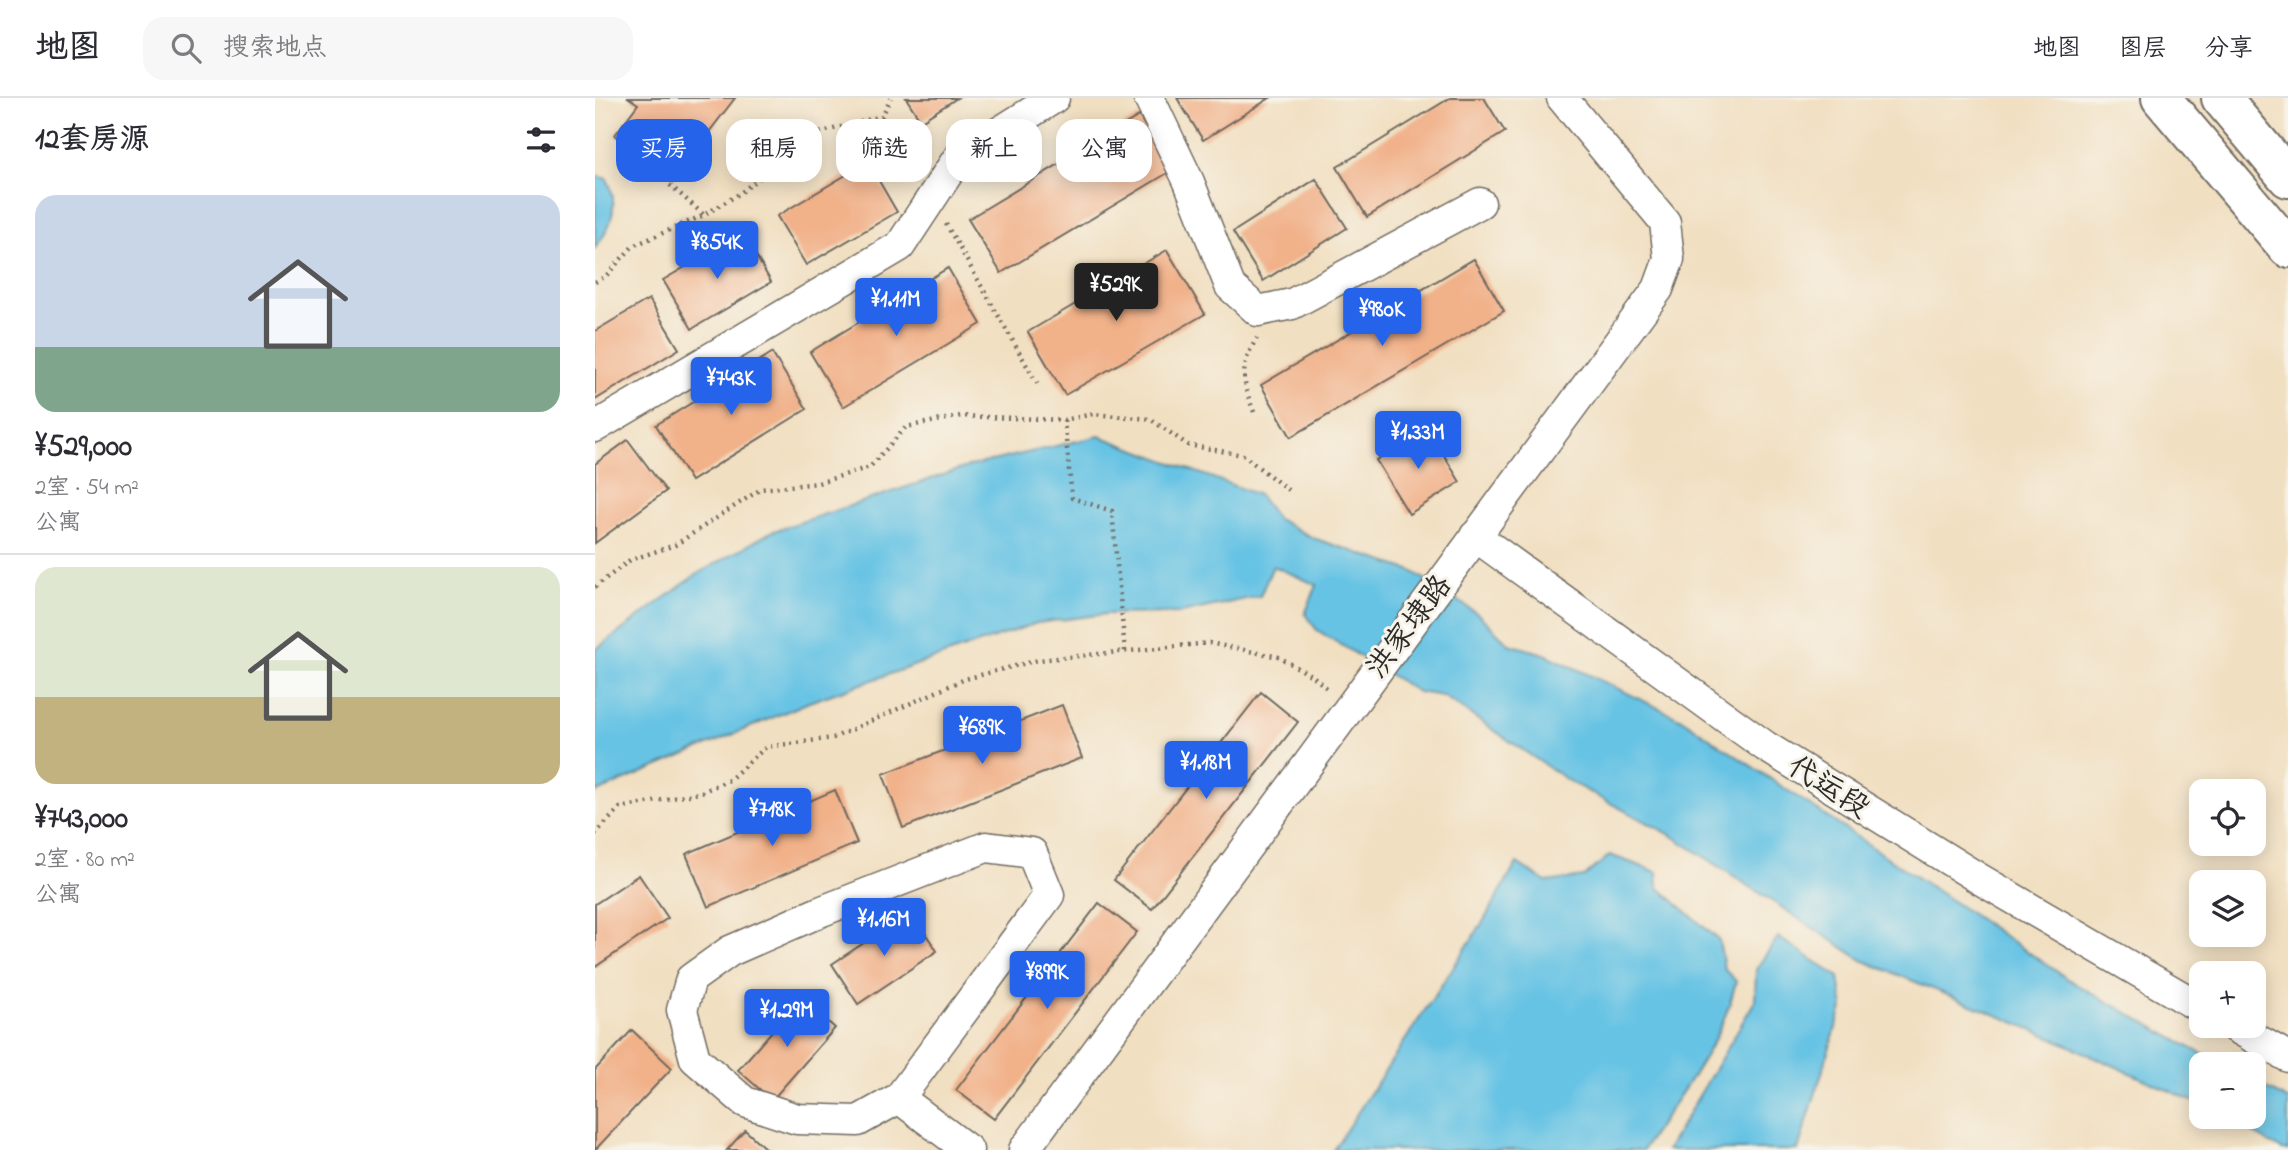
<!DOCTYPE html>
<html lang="zh">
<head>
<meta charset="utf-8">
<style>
  :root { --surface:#fff; --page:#f7f7f7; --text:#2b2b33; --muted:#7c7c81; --line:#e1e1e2; --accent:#2563eb }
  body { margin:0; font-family:"Indie Flower","LXGW WenKai TC",sans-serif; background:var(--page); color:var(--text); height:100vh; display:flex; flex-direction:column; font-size:26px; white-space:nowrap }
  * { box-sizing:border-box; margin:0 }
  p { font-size:23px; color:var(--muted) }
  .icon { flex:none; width:38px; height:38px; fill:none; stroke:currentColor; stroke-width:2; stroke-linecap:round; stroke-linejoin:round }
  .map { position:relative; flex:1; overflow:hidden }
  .panel { display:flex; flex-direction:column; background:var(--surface); width:595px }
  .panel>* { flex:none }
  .hud { position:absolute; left:21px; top:21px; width:665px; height:63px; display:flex; gap:14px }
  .fabs { position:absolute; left:1594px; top:681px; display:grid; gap:14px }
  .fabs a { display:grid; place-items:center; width:77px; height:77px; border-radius:14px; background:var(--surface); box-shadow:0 4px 18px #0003; font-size:35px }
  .price { position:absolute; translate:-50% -60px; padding:0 16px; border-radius:7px; background:var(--accent); color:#fff; font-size:23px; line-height:46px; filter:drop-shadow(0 2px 4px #0008) }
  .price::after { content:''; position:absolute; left:50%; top:42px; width:21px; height:16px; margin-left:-10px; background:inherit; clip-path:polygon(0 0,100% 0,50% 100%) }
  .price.current { background:#222; color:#fff }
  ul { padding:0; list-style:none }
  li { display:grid; align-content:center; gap:14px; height:371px; padding:0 35px }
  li+li { border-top:2px solid var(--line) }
  li span { display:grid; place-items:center; height:217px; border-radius:21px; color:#555 }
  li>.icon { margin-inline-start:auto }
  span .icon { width:126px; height:126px; fill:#fffc; stroke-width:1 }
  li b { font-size:30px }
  h2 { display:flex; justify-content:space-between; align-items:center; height:84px; padding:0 35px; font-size:30px }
  .chip { padding:0 24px; border-radius:21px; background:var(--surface); box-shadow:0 4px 18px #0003; font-size:24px; line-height:63px }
  .chip.current { background:var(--accent); color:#fff }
  header { display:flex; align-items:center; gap:42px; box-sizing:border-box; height:98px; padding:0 35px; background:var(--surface); border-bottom:2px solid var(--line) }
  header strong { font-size:33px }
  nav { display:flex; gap:38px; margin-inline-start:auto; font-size:24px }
  .search { width:490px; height:63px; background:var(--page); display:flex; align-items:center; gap:18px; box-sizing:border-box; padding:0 24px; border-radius:21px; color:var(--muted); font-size:26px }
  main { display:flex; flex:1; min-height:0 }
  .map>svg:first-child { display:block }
  .water { fill:#66c3e4; stroke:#487788; stroke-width:2 }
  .building { fill:#f1b189 }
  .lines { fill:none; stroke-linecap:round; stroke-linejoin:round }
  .street-casing { stroke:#706a60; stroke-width:33 }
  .highway-casing { stroke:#706a60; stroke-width:42 }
  .path { stroke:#706a60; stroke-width:4.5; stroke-dasharray:2 5; stroke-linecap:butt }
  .street { stroke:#fff; stroke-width:30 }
  .highway { stroke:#fff; stroke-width:38 }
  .labels { text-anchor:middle; stroke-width:6; stroke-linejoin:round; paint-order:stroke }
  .street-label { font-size:30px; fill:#2b2b2b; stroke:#f7f3e8 }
</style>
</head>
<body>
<header>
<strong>地图</strong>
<div class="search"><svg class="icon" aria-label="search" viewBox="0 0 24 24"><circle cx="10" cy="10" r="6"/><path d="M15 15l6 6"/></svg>搜索地点</div>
<nav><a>地图</a><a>图层</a><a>分享</a></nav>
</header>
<main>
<section class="panel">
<h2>12套房源<svg class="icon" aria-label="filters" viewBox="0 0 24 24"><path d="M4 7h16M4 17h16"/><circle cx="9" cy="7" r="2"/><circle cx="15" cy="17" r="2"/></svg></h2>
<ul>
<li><span style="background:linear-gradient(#c9d6e8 70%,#7fa58c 0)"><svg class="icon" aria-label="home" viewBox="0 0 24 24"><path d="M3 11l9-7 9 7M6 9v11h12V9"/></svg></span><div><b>¥529,000</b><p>2室 · 54 m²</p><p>公寓</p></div></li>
<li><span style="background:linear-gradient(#dfe7d0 60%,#c2b280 0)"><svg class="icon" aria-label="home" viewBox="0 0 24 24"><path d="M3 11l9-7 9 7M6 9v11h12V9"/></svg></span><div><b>¥743,000</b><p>2室 · 80 m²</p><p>公寓</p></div></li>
</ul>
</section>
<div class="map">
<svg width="1693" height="1052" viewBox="0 0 1693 1052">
  <rect width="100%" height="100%" fill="#f7f3e8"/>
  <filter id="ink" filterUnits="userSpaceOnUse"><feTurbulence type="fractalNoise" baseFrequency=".0143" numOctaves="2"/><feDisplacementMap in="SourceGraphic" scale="14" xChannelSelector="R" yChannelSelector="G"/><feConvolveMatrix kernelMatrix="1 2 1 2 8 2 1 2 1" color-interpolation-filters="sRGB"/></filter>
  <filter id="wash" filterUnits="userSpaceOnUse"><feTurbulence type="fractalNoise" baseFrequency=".00686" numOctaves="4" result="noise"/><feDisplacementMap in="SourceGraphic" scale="28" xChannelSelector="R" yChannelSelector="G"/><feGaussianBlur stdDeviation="1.57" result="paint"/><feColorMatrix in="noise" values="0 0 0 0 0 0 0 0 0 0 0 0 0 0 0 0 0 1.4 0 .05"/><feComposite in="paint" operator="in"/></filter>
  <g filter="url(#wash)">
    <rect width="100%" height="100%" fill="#f1dfc1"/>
    <!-- water -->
    <g class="water">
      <path d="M0 77 12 81C25 106 17 129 0 150Z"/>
      <path d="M504 338 664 397 682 421 718 440 817 473 883 516 914 546 950 556 1085 620 1482 887 1625 966H1606V1007L1453 938 1267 862 1076 737 975 684 848 598 823 594 722 532 710 516 722 487 678 468 665 498 586 515 511 516 442 525 214 604 0 695V552L99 478 176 434 375 368Z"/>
      <path d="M1015 757 1062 774 1063 789 1124 842 1129 871 1141 883C1127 947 1083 997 1048 1052H738L888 824 922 765 951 784 989 779Z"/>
      <path d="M1183 839 1244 879 1248 907 1203 1052H1072L1160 903 1161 871Z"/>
      <path d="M1659 984 1693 1002V1052H1687L1630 1019 1659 1018Z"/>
    </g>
    <g id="blocks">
      <!-- building -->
      <g class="building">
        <path d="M34 0H140L78 81 20 37 43 6Z"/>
        <path d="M311 0H362L326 23Z"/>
        <path d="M582 0H675L608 42Z"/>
        <path d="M855 0H889L910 34 772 119 742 69Z"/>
        <path d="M544 18 576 73 406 175 373 121Z"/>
        <path d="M273 64 302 114 211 167 182 118Z"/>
        <path d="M721 81 752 130 668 183 638 134Z"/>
        <path d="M148 135 176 184 97 231 68 182Z"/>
        <path d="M572 152 610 216 470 297 433 234Z"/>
        <path d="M879 161 909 213 696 339 666 287Z"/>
        <path d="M353 170 386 226 248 309 215 254Z"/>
        <path d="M54 201 84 251 0 302V233Z"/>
        <path d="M177 255 212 311 96 383 61 327Z"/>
        <path d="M833 331 865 384 814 416 781 362Z"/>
        <path d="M33 342 71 393 0 445V366Z"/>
        <path d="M666 594 703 624 557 811 519 782Z"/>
        <path d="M467 607 487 660 308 730 288 676Z"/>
        <path d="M240 692 262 745 113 809 91 756Z"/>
        <path d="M44 777 73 820 0 869V806Z"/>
        <path d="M504 805 542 834 399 1021 361 992Z"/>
        <path d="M316 814 342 853 263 906 237 866Z"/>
        <path d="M206 900 240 930 177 1002 143 972Z"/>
        <path d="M37 932 77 970 0 1052V972Z"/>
        <path d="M150 1032 172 1052H132Z"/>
      </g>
    </g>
  </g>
  <g filter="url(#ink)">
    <use href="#blocks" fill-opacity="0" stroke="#706a60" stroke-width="2"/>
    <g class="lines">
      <defs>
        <g id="street">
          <path d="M554 0 594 84 635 188 663 213 697 206 885 105"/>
          <path d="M0 329 305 148 363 60 459 0"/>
          <path d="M880 438 1170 648 1383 780 1606 910"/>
          <path d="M391 749 437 755 454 797 304 1000 263 1023 202 1021 150 1004 100 961 87 912 96 881 135 853 227 813Z"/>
          <path d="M1638 928 1693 959"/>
          <path d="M304 1000 373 1052"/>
          <path d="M429 1052 1063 191 1074 161 1070 124 967 0"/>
        </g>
        <g id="highway">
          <path d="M1566 0 1693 150"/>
          <path d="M1626 0 1693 80"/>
        </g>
      </defs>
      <!-- street casing -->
      <use href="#street" class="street-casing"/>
      <!-- highway casing -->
      <use href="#highway" class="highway-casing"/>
      <!-- path -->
      <g class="path">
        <path d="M75 87 109 117"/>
        <path d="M351 126 443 287"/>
        <path d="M0 184 10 179 38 148 109 117 144 96 220 36 287 18 296 0"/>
        <path d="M659 314C647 283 644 269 662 240"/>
        <path d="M469 322 477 400 517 413 530 553"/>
        <path d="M0 489 35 462 80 447 166 391 223 385 275 369 311 329 366 318 469 322 498 316 555 321 593 347 648 357 693 392"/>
        <path d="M0 736 25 710 104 695 134 682 171 649 238 640 370 581 443 562 614 545 684 559 719 579 734 592"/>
      </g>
      <!-- street -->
      <use href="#street" class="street"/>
      <!-- highway -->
      <use href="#highway" class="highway"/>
    </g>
  </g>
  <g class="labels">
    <!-- street labels -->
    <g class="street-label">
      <text transform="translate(813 528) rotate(-53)" y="10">洪家埭路</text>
      <text transform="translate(1234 688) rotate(32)" y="10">代运段</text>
    </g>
  </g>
</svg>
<div class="fabs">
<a><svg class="icon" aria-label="locate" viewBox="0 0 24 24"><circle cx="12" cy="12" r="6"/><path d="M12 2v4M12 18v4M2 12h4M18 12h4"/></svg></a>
<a><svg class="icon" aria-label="layers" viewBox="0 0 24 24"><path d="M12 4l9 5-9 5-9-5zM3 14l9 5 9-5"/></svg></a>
<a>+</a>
<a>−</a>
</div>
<b class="price" style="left:122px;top:183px">¥854K</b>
<b class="price current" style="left:521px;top:225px">¥529K</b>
<b class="price" style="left:301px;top:240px">¥1.11M</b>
<b class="price" style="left:787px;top:250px">¥980K</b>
<b class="price" style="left:136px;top:319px">¥743K</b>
<b class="price" style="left:823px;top:373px">¥1.33M</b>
<b class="price" style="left:387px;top:668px">¥689K</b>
<b class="price" style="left:611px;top:703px">¥1.18M</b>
<b class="price" style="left:177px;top:750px">¥718K</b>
<b class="price" style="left:289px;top:860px">¥1.16M</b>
<b class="price" style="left:452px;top:913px">¥899K</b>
<b class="price" style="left:192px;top:951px">¥1.29M</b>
<div class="hud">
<a class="chip current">买房</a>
<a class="chip">租房</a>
<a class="chip">筛选</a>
<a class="chip">新上</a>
<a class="chip">公寓</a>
</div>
</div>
</main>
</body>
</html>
